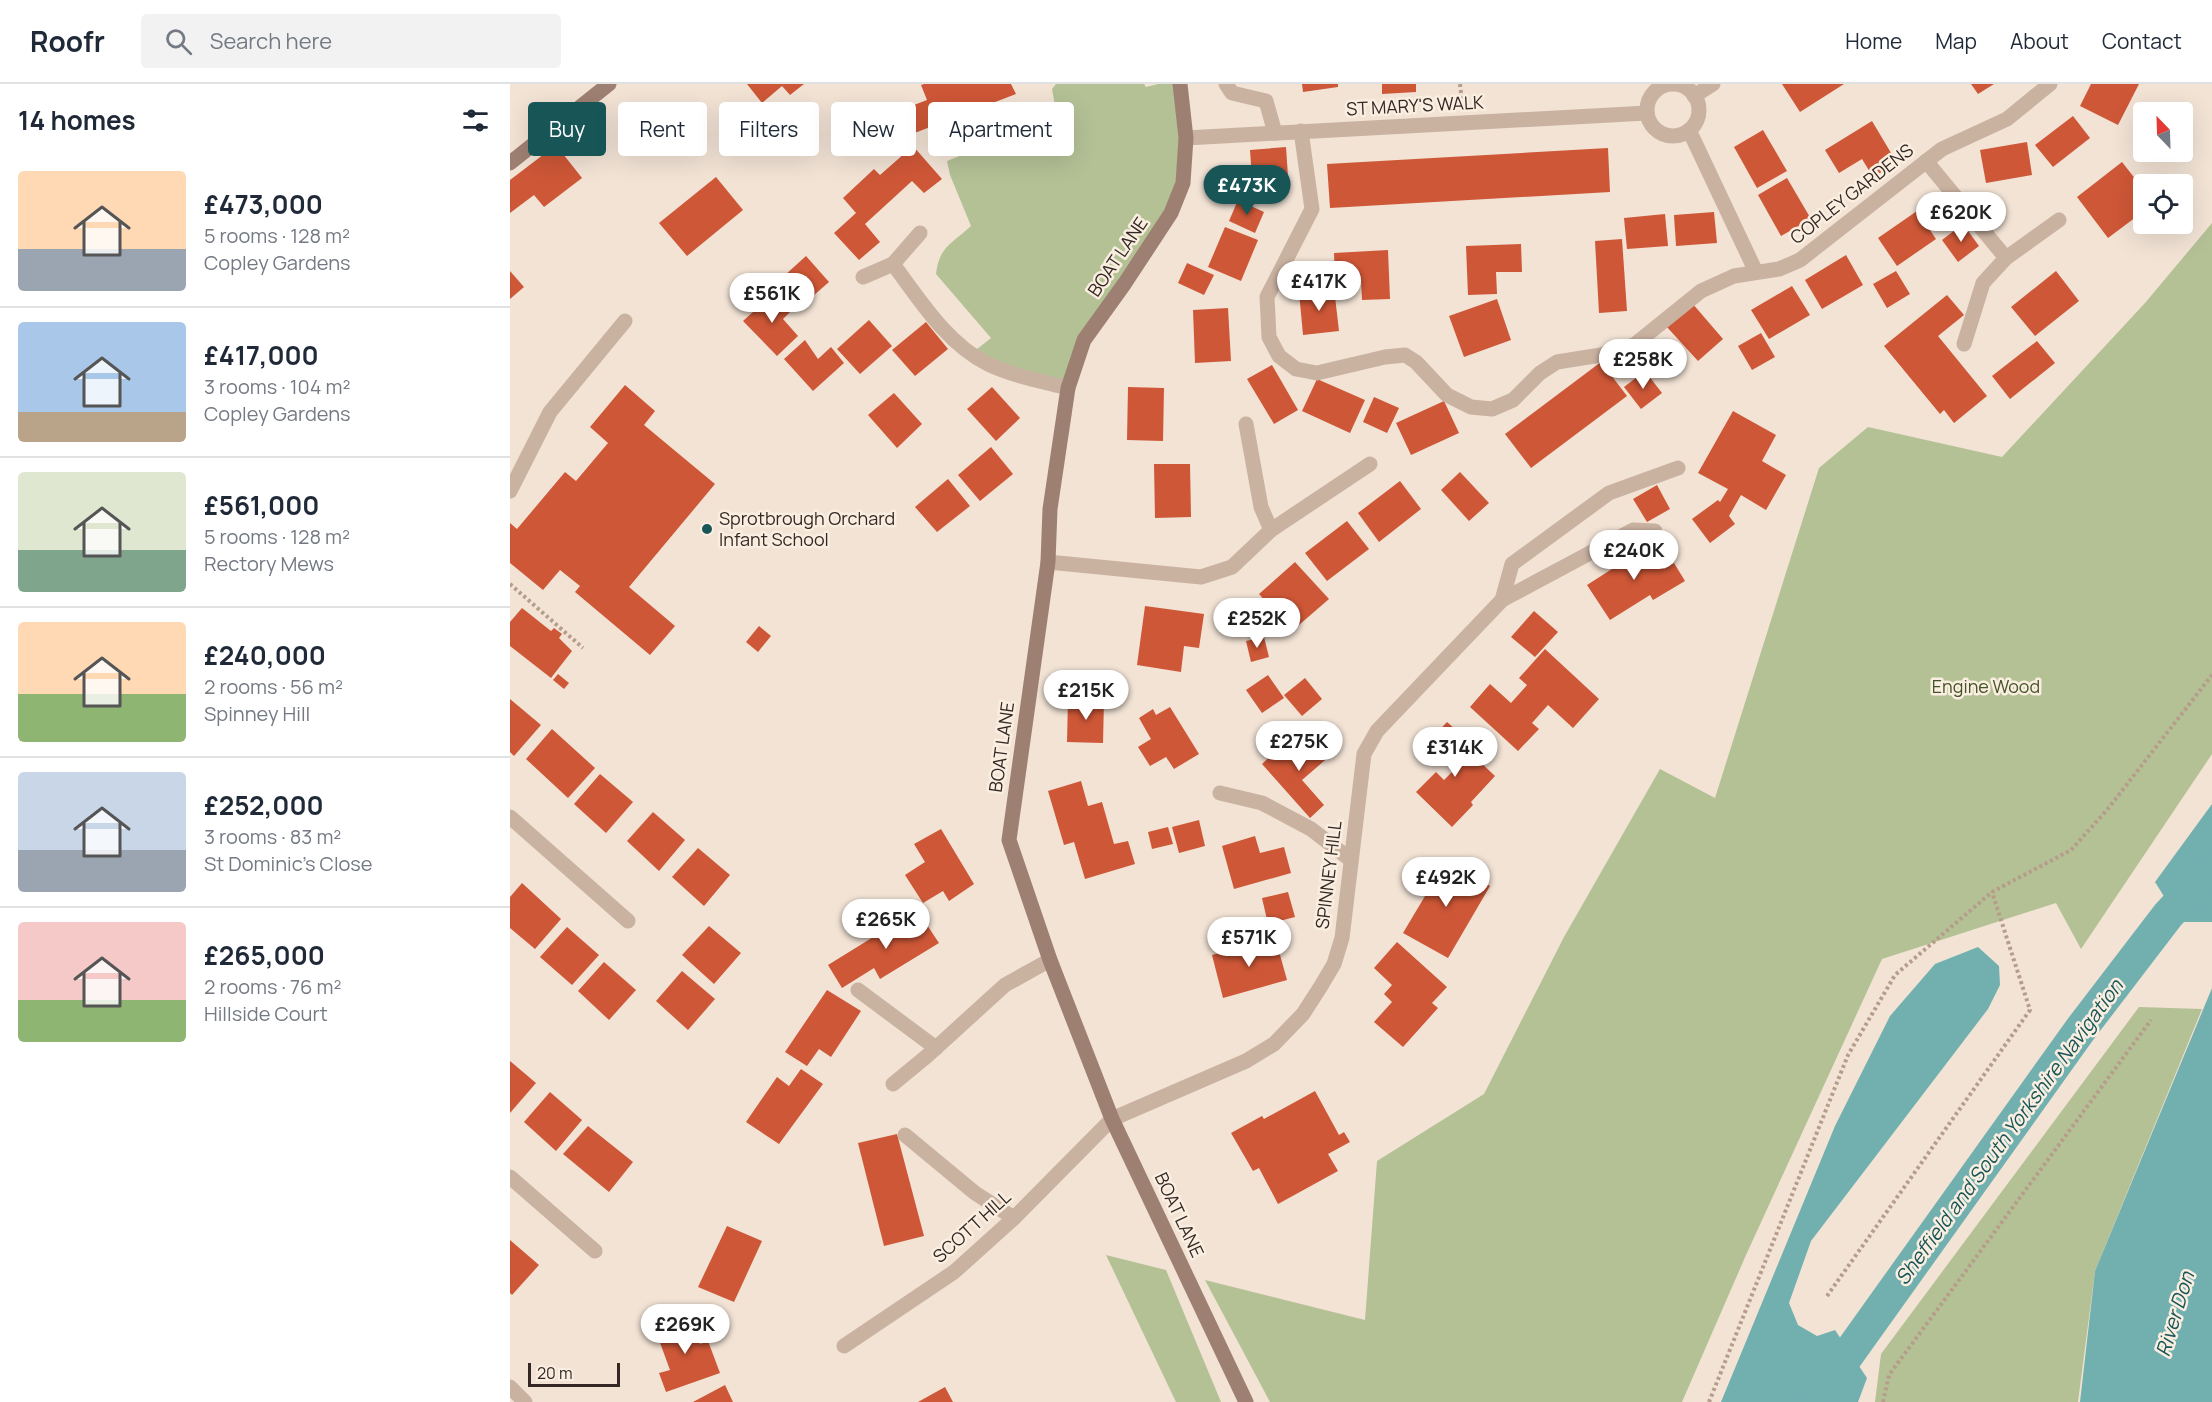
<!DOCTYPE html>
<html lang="en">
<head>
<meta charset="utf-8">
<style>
  :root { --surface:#fff; --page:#f2f2f3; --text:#1f2937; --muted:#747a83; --line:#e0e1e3; --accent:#185557 }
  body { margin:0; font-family:Manrope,sans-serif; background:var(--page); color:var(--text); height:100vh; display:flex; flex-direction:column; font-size:22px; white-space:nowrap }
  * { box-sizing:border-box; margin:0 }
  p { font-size:20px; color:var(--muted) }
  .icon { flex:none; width:33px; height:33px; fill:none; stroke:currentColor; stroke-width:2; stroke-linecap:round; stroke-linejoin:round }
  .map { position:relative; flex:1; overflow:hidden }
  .drawer { display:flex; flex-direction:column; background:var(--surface); width:510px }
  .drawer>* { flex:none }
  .top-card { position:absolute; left:18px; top:18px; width:570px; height:54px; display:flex; gap:12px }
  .needle { width:39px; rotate:337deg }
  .tools { position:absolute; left:1623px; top:18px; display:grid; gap:12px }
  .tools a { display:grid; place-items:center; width:60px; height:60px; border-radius:6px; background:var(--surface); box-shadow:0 6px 24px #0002; font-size:30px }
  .scale { position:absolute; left:18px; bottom:15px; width:92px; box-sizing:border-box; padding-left:6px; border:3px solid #342824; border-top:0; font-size:16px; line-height:21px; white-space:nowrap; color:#342824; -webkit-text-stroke:4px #faeee1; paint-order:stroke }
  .price { position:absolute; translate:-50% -51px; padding:0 14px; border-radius:21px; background:#fff; color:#222; font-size:20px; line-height:39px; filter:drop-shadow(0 2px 3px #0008) }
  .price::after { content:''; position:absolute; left:50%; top:36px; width:18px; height:14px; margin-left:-9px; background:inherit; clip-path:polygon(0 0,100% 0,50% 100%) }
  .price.selected { background:var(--accent); color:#fff }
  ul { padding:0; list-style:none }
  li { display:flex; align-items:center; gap:18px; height:150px; padding:0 18px }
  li+li { border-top:2px solid var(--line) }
  li span { display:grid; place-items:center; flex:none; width:168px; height:120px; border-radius:6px; color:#555 }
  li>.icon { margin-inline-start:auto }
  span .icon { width:72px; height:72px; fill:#fffc; stroke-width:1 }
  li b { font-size:26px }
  h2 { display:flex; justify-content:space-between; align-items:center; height:72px; padding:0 18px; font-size:26px }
  .chip { padding:0 21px; border-radius:6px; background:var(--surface); box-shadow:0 6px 24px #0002; font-size:21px; line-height:54px }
  .chip.selected { background:var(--accent); color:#fff }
  header { display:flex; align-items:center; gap:36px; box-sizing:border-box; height:84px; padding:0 30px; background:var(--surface); border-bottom:2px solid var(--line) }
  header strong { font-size:28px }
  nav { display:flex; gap:33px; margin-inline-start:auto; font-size:21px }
  .search { width:420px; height:54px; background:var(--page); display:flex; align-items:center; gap:15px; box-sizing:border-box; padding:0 21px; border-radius:6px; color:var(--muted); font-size:22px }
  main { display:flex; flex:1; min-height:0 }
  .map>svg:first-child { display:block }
  .green { fill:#b4c195 }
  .water { fill:#72b0b0 }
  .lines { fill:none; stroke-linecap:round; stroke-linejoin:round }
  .canal { stroke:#72b0b0; stroke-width:33 }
  .building { fill:#ce5737 }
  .path { stroke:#b69c8b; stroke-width:4; stroke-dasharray:3 3; stroke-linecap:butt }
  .lane { stroke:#cab2a1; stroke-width:15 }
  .street { stroke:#cab2a1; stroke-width:15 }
  .secondary { stroke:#9e8072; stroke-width:15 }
  .poi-dot { fill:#185557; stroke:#faeee1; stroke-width:2 }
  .labels { text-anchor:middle; stroke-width:5; stroke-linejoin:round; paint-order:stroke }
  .street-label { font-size:18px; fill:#342824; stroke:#faeee1 }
  .poi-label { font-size:18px; fill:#342824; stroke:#faeee1; text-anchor:start }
  .park-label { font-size:18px; fill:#445327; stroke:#faeee1 }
  .water-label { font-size:20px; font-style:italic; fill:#185557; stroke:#faeee1 }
</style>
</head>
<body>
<header>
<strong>Roofr</strong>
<div class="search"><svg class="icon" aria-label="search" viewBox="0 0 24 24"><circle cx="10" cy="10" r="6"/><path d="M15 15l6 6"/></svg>Search here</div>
<nav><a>Home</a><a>Map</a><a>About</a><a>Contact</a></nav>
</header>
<main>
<section class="drawer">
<h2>14 homes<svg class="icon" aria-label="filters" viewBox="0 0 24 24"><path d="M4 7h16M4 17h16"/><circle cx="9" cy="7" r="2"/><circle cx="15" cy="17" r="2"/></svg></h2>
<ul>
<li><span style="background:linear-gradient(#ffd9b3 65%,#9aa5b1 0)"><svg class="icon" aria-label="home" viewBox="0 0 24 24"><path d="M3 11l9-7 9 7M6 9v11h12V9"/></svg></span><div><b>£473,000</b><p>5 rooms · 128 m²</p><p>Copley Gardens</p></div></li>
<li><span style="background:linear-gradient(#a9c7e8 75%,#b9a48a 0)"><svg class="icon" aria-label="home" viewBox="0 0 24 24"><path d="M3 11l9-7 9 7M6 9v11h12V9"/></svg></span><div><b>£417,000</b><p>3 rooms · 104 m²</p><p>Copley Gardens</p></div></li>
<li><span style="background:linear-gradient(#dfe7d0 65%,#7fa58c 0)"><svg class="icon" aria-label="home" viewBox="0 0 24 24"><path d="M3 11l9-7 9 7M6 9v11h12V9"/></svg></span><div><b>£561,000</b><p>5 rooms · 128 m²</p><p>Rectory Mews</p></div></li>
<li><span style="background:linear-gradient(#ffd9b3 60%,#8fb573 0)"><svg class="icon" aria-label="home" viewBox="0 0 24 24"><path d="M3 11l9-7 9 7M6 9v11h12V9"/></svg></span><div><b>£240,000</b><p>2 rooms · 56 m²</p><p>Spinney Hill</p></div></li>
<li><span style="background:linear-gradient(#c9d6e8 65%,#9aa5b1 0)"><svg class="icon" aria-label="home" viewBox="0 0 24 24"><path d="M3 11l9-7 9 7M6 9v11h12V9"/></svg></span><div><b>£252,000</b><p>3 rooms · 83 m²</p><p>St Dominic's Close</p></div></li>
<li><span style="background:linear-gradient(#f6c9c9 65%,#8fb573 0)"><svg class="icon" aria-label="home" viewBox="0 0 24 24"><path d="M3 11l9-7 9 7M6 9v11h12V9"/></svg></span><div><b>£265,000</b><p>2 rooms · 76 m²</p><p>Hillside Court</p></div></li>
</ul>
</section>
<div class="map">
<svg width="1702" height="1318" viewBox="0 0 1702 1318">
  <rect width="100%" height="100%" fill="#f2e3d5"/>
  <!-- green -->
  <g class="green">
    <path d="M546 0H634L636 3 648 0H670L673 99 574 256 558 304 462 269 481 254 426 190C429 162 443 159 461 142L440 91 437 77 547 33 542 5Z"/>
    <path d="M1702 139V670L1571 865 1546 819 1372 875 1236 1171 1172 1318H760L695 1196 855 1236 867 1077 974 1010 1054 853 1150 685 1205 714 1309 384 1358 343 1492 373 1635 219Z"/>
    <path d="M1629 923 1692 925 1585 1187 1568 1318H1365L1371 1270Z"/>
    <path d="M596 1171 656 1186 711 1318H666Z"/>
  </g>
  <!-- water -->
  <g class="water">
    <path d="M1702 720V838H1670L1645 798Z"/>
    <path d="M1468 863 1489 882 1490 901 1478 925 1301 1157 1279 1219 1288 1241 1307 1252 1325 1246 1357 1294 1348 1318H1211L1325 1042 1380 932 1425 880Z"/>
    <path d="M1702 904V1318H1570L1585 1187Z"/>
  </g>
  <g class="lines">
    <!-- canal -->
    <path class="canal" d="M1304 1318 1570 946 1658 831 1702 784"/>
  </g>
  <!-- building -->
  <g class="building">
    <path d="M237 0H294L280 11 272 2 252 19Z"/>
    <path d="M414 0H501L506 10 402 50 391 26 417 16 411 1Z"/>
    <path d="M792 0H828V3L793 8Z"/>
    <path d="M872 0H906V8L872 10Z"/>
    <path d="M1272 0H1334L1290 28Z"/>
    <path d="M1461 0H1484L1468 10Z"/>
    <path d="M1581 0H1629L1608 41 1570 22Z"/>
    <path d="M1563 32 1580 54 1543 83 1525 61Z"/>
    <path d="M1362 37 1387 79 1363 93 1352 75 1329 89 1315 66Z"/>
    <path d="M1253 46 1277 87 1247 104 1224 63Z"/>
    <path d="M1517 58 1522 91 1476 99 1470 66Z"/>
    <path d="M46 61 72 94 34 123 24 111 0 129V96Z"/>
    <path d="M403 62 432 95 414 109 402 97 355 140 370 158 349 176 324 149 346 129 333 114 364 85 370 91Z"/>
    <path d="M776 63 779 107 743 109 740 66Z"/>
    <path d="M1098 64 1100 108 820 124 817 80Z"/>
    <path d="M1612 78 1634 106V127L1598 154 1567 113Z"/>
    <path d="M206 93 233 126 177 172 149 139Z"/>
    <path d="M1277 94 1301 135 1271 152 1248 111Z"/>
    <path d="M728 116 754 128 745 149 719 137Z"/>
    <path d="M1407 127 1426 155 1387 182 1368 154Z"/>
    <path d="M1204 128 1207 159 1166 162 1164 131Z"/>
    <path d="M1155 130 1158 162 1117 165 1114 134Z"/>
    <path d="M1453 140 1469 162 1448 178 1432 156Z"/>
    <path d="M715 143 748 156 731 197 698 183Z"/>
    <path d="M1112 155 1117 227 1089 229 1085 157Z"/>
    <path d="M1011 160 1012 188H986L987 210 958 211 956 162Z"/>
    <path d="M878 166 880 215 852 216 851 195 825 196 824 169Z"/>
    <path d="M1336 171 1353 201 1312 225 1295 196Z"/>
    <path d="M296 172 319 198 287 226 264 201Z"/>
    <path d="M677 179 704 191 694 211 668 199Z"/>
    <path d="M0 187 14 203 0 215Z"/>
    <path d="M1386 187 1400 210 1377 224 1363 200Z"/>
    <path d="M1546 187 1569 217 1525 252 1501 223Z"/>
    <path d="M1282 202 1300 231 1259 255 1241 226Z"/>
    <path d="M824 204 829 247 793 251 789 208Z"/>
    <path d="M265 208 282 226 273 235 288 252 267 272 233 237Z"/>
    <path d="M1437 211 1454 231 1428 252 1477 312 1444 339 1434 326 1430 330 1374 262Z"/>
    <path d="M987 215 1001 256 954 273 939 232Z"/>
    <path d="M1182 219 1213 255 1188 277 1156 242Z"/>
    <path d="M718 224 721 277 685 279 683 226Z"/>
    <path d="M359 236 382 262 350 290 327 265Z"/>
    <path d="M416 238 438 265 405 292 382 266Z"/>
    <path d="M1251 249 1265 273 1242 286 1228 262Z"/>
    <path d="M295 256 308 275 321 263 334 279 303 307 274 275Z"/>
    <path d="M1527 257 1545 279 1500 315 1482 292Z"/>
    <path d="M1091 278 1117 312 1021 384 995 350Z"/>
    <path d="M762 281 788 326 764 340 737 295Z"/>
    <path d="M1135 287 1152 309 1131 325 1114 303Z"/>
    <path d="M807 295 855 316 840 349 792 327Z"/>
    <path d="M115 301 145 327 134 341 205 400 119 503 165 542 140 571 65 508 70 502 50 486 33 506 0 479V439L7 445 55 388 66 397 98 359 80 343Z"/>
    <path d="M482 303 510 334 486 357 457 325Z"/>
    <path d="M618 303 654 304 653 357 617 356Z"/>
    <path d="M384 309 412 340 387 364 358 331Z"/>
    <path d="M864 313 889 324 877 349 853 338Z"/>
    <path d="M934 317 949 349 901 371 886 339Z"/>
    <path d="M1223 327 1266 351 1252 377 1276 391 1256 426 1231 411 1219 432 1225 440 1200 459 1182 435 1208 416 1210 418 1218 405 1188 389Z"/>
    <path d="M481 363 503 390 470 417 448 391Z"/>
    <path d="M644 380H680L681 433 645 434Z"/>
    <path d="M950 388 979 419 959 437 931 406Z"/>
    <path d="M438 395 460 422 427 448 405 423Z"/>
    <path d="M890 397 911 425 869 458 848 429Z"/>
    <path d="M1147 401 1160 425 1137 438 1123 415Z"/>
    <path d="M837 437 859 465 817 497 795 469Z"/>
    <path d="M1135 457 1154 485 1164 479 1175 497 1143 516 1140 511 1100 536 1077 501 1116 476 1113 471Z"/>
    <path d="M785 478 819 515 782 547 749 510Z"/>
    <path d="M635 522 694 530 689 564 674 562 671 588 627 581Z"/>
    <path d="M12 524 41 547 44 544 52 550 49 554 62 567 41 594 0 562V538Z"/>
    <path d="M1024 527 1048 548 1025 573 1001 553Z"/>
    <path d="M249 542 261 552 248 568 236 558Z"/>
    <path d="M754 553 759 573 741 578 736 557Z"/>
    <path d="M1035 565 1089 615 1063 644 1038 621 1022 639 1029 645 1008 667 960 623 980 600 1001 619 1017 601 1009 594Z"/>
    <path d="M48 590 59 599 54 605 43 596Z"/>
    <path d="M758 591 774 614 752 629 736 606Z"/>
    <path d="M795 594 812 615 792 632 774 611Z"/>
    <path d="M0 615 31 641 4 672 0 668Z"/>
    <path d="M558 615 594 616 593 659 557 658Z"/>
    <path d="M660 623 689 670 664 685 656 673 640 682 628 663 641 655 629 634 643 625 646 631Z"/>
    <path d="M937 638 953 652 948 657 985 692 961 718 963 721 942 743 906 708 926 688 934 696 947 683 919 657Z"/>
    <path d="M42 645 85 684 58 714 16 675Z"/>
    <path d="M801 649 821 671 792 696 814 721 800 734 752 680 769 664 776 672Z"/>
    <path d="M90 690 123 718 96 749 64 720Z"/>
    <path d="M571 697 578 722 592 718 604 760 618 757 625 780 575 795 564 758 554 761 538 707Z"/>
    <path d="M143 728 175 756 149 787 117 757Z"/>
    <path d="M689 736 695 762 669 769 662 743Z"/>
    <path d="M658 743 663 760 642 765 638 748Z"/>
    <path d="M431 745 464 800 439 817 433 807 413 819 395 791 415 778 404 760Z"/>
    <path d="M745 752 750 769 774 763 781 789 724 805 712 762Z"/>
    <path d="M188 764 220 791 194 822 162 793Z"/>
    <path d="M935 776 980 802 938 874 893 849 918 807 912 803 920 788 926 792Z"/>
    <path d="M12 799 51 835 25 865 0 844V813Z"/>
    <path d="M778 808 785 833 758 840 752 814Z"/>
    <path d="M407 826 429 859 370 895 364 884 332 904 318 881Z"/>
    <path d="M199 842 231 869 204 900 172 871Z"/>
    <path d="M57 843 89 871 62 901 30 873Z"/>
    <path d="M765 853 777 896 713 914 702 871Z"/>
    <path d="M887 858 937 903 922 919 928 924 893 963 864 938 882 918 874 910 882 901 864 884Z"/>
    <path d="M94 878 126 906 99 936 68 907Z"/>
    <path d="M172 887 205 915 178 946 146 917Z"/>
    <path d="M317 906 351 927 321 973 309 965 297 982 275 968Z"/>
    <path d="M0 977 26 999 0 1029Z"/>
    <path d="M291 985 313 1000 269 1060 236 1038 267 993 279 1002Z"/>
    <path d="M805 1007 829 1051 834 1048 840 1058 818 1070 828 1087 768 1120 749 1084 743 1087 721 1049 752 1032 754 1035Z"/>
    <path d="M40 1008 72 1036 46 1067 14 1038Z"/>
    <path d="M78 1042 123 1078 99 1108 53 1070Z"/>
    <path d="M387 1050 414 1152 374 1162 348 1059Z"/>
    <path d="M217 1142 252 1157 224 1218 188 1203Z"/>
    <path d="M0 1156 29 1181 2 1211 0 1209Z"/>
    <path d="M181 1232 190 1260 198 1257 210 1289 156 1308 149 1289 160 1286 145 1245Z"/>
    <path d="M215 1301 223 1318H183Z"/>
    <path d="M435 1303 443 1318H408Z"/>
  </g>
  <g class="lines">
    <!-- path -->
    <g class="path">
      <path d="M950 0 952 17"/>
      <path d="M0 500 73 564"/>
      <path d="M1317 1212 1520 926 1482 808"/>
      <path d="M1199 1318 1338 971 1385 891 1482 808 1561 766 1597 726 1702 591"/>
      <path d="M1373 1318 1379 1291 1641 936"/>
    </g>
    <!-- lane -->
    <g class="lane">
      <path d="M716 0 722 9 756 17 765 49"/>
      <path d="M736 340 751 423 761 446"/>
      <path d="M0 407 40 328 115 237"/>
      <path d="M992 516 1002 480 1099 409 1168 384"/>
      <path d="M992 516 1123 446 1145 447"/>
      <path d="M710 709 752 719 801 745 841 776"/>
      <path d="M348 906 426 964"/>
      <path d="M395 1051 465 1109 504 1134"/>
    </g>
    <!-- street -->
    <g class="street">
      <circle cx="1163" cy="26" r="26"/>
      <path d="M1184 12 1203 0"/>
      <path d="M1179 46 1246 188"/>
      <path d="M791 47 802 125 757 213 759 253 769 272 786 285 807 289 875 273 895 271 906 278 937 311 961 323 982 325 1003 316 1030 289 1047 278 1091 271 1124 261 1191 207 1224 192 1269 185 1290 176 1432 65 1497 35 1540 0"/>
      <path d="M676 54 1137 29"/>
      <path d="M1416 77 1496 174"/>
      <path d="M383 180C410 216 437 260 478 280 503 292 531 297 558 304"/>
      <path d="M353 193 383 180 410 149"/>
      <path d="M1454 260 1473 199 1496 174 1549 136"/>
      <path d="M538 478 691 493 722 483 761 446 860 380"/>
      <path d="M0 733 118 837"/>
      <path d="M383 1000 417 972 495 901 540 876"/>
      <path d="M0 1093 85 1167"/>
      <path d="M334 1262 444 1188 504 1134 602 1035 736 977 764 960 793 930 811 902 824 880 832 854 854 670 867 647 992 516"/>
      <path d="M0 1303 15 1318"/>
    </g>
    <!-- secondary -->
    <g class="secondary">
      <path d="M670 0 676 54 673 99 661 129 615 199 574 256 558 304 540 425 538 478 499 756 540 876 602 1035 736 1318"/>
      <path d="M0 79 99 0"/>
    </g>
  </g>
  <!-- markers -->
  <circle class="poi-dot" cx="197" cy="445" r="6"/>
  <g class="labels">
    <!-- street labels -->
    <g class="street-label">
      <text transform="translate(905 22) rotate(-3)" y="6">ST MARY'S WALK</text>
      <text transform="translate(1342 110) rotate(-38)" y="6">COPLEY GARDENS</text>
      <text transform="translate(608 173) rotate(-56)" y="6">BOAT LANE</text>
      <text transform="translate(492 663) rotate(-82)" y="6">BOAT LANE</text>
      <text transform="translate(819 791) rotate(-83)" y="6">SPINNEY HILL</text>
      <text transform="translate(669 1131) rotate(65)" y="6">BOAT LANE</text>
      <text transform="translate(462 1143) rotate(-42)" y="6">SCOTT HILL</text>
    </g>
    <!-- poi labels -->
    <g class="poi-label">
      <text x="209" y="441">Sprotbrough Orchard<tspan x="209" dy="21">Infant School</tspan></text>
    </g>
    <!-- park labels -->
    <g class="park-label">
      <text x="1476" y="609">Engine Wood</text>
    </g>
    <!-- water labels -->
    <g class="water-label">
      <text transform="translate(1499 1048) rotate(-54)" y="7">Sheffield and South Yorkshire Navigation</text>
      <text transform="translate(1665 1230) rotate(-73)" y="7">River Don</text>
    </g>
  </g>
</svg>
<div class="tools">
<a><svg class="needle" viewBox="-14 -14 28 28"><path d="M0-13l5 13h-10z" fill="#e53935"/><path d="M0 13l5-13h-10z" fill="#747a83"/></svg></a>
<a><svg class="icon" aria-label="locate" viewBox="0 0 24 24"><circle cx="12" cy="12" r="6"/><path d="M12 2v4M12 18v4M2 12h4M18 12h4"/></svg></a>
</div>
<div class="scale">20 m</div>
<b class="price selected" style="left:737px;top:132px">£473K</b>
<b class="price" style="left:1451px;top:159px">£620K</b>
<b class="price" style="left:809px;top:228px">£417K</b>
<b class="price" style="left:262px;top:240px">£561K</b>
<b class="price" style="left:1133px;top:306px">£258K</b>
<b class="price" style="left:1124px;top:497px">£240K</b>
<b class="price" style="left:747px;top:565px">£252K</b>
<b class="price" style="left:576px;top:637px">£215K</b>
<b class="price" style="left:789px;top:688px">£275K</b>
<b class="price" style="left:945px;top:694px">£314K</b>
<b class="price" style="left:936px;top:824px">£492K</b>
<b class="price" style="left:376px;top:866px">£265K</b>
<b class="price" style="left:739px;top:884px">£571K</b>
<b class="price" style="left:175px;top:1271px">£269K</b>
<div class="top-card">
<a class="chip selected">Buy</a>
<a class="chip">Rent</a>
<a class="chip">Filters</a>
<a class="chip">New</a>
<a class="chip">Apartment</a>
</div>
</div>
</main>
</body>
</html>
